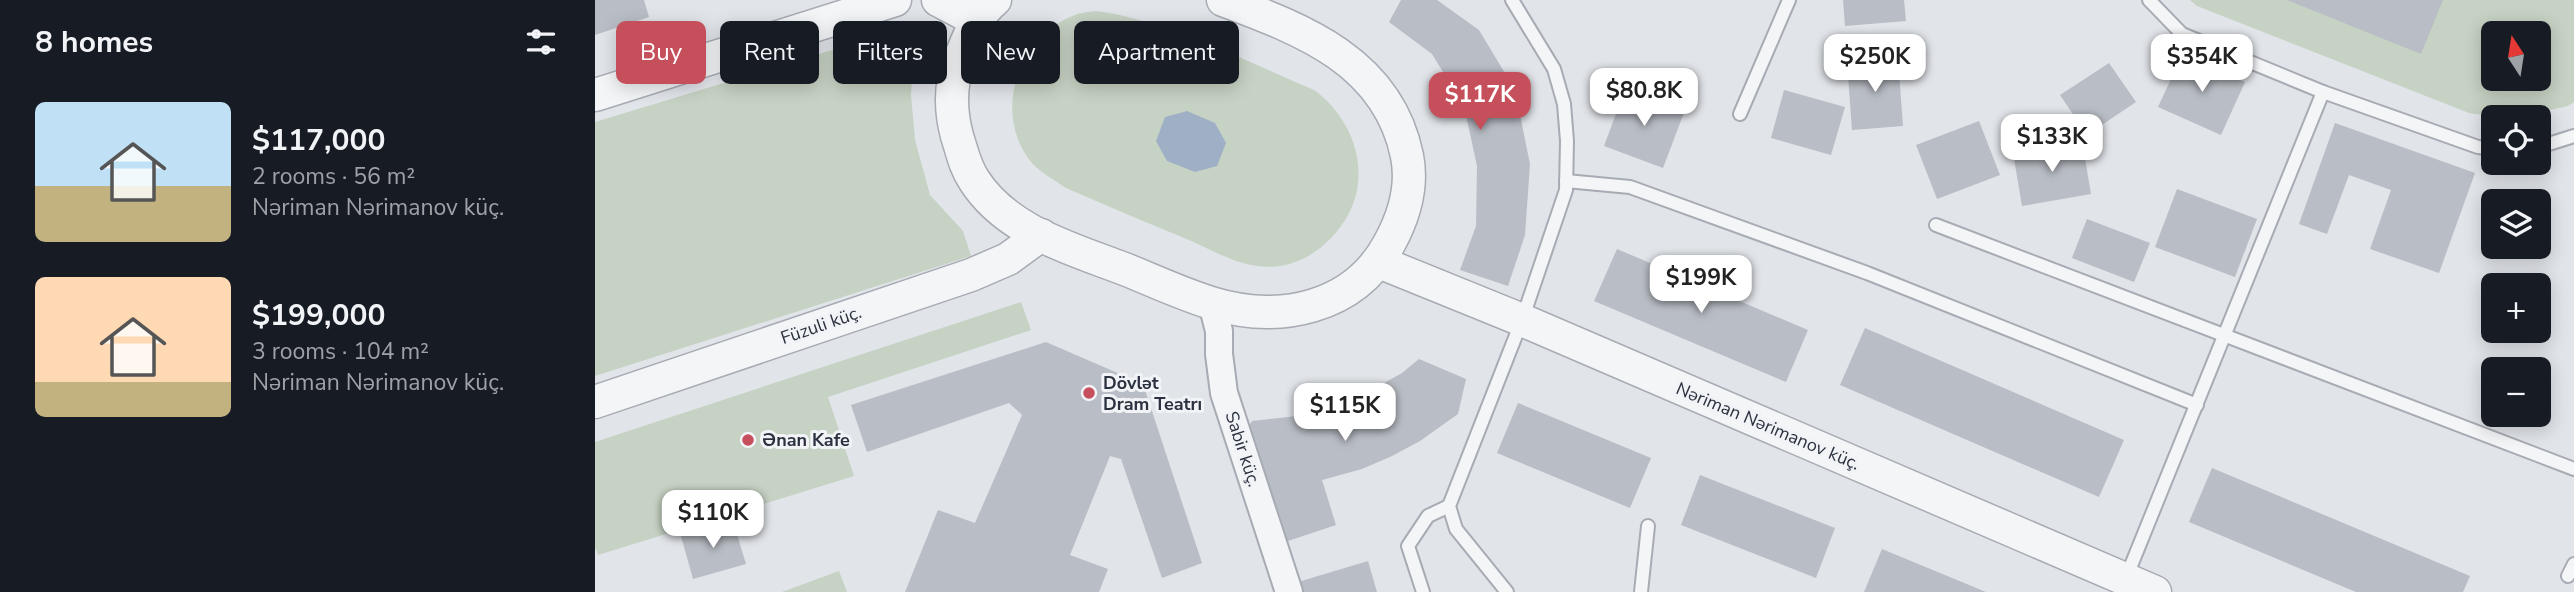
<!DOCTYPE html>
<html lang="en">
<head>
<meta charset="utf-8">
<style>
  :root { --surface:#171b24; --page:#20242c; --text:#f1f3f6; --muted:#9ea1a6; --accent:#c54f5b }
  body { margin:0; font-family:"Nunito Sans",sans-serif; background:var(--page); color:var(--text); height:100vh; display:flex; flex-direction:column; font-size:26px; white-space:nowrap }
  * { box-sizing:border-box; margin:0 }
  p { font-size:23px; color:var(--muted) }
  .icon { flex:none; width:38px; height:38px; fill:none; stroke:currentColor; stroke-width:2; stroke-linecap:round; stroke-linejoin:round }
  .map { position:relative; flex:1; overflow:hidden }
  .sheet { display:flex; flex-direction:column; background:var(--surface); width:595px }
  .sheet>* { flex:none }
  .guide { position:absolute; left:21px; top:21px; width:665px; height:63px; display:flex; gap:14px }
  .needle { width:46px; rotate:348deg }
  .fabs { position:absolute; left:1886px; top:21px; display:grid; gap:14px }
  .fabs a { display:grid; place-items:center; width:70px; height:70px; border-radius:10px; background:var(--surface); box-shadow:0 4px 18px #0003; font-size:35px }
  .price { position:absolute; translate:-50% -60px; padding:0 16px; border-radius:14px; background:#fff; color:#222; font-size:23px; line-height:46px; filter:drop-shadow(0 2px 4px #0008) }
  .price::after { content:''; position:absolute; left:50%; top:42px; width:21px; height:16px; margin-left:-10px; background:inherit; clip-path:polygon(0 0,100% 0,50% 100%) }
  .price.active { background:var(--accent); color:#fff }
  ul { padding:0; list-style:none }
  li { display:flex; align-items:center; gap:21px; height:175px; padding:0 35px }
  li span { display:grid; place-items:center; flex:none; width:196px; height:140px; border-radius:10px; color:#555 }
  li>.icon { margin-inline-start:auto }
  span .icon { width:84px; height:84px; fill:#fffc; stroke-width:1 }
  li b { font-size:30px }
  h2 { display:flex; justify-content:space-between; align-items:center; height:84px; padding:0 35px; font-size:30px }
  .pill { padding:0 24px; border-radius:10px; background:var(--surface); box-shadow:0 4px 18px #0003; font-size:24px; line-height:63px }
  .pill.active { background:var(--accent); color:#fff }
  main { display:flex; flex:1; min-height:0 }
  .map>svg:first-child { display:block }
  .green { fill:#c6d2c3; fill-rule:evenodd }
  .water { fill:#9fb0c6 }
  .building { fill:#b9bdc5 }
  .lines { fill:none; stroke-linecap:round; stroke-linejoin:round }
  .service-casing { stroke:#a7abb3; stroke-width:16 }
  .minor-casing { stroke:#a7abb3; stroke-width:30 }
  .tertiary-casing { stroke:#a7abb3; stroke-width:35 }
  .service { stroke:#f4f5f7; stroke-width:12 }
  .minor { stroke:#f4f5f7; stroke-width:26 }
  .tertiary { stroke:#f4f5f7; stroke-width:32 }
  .poi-dot { fill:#c54f5b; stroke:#f1f3f6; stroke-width:2.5 }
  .labels { text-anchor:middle; stroke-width:6; stroke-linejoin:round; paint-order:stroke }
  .street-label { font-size:18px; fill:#2b313f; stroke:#f1f3f6 }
  .poi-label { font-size:18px; font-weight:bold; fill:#2b313f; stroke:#f1f3f6; text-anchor:start }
</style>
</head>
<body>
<main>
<section class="sheet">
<h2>8 homes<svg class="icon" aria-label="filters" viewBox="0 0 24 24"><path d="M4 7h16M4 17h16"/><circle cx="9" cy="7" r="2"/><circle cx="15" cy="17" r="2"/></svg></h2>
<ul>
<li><span style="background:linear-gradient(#bfe0f5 60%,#c2b280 0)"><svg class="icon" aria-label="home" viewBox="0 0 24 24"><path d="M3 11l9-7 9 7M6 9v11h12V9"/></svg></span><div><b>$117,000</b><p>2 rooms · 56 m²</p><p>Nəriman Nərimanov küç.</p></div></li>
<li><span style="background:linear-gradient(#ffd9b3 75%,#c2b280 0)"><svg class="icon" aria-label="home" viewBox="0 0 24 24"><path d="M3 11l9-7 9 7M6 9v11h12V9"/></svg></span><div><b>$199,000</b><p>3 rooms · 104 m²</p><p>Nəriman Nərimanov küç.</p></div></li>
</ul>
</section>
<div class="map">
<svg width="1979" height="592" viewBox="0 0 1979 592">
  <rect width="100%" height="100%" fill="#e1e4e9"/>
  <!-- green -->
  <g class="green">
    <path d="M1595 0H1979V102L1973 106C1933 115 1916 119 1874 113L1602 6ZM1899 33H1944V79H1899Z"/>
    <path d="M501 11C571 20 653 62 719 90 747 110 767 146 763 182 762 202 750 224 736 238 723 252 705 263 685 266 675 268 658 266 648 263 630 258 612 248 594 240 553 223 512 206 471 188 458 179 442 171 433 158 399 110 423 40 475 17 483 13 493 12 501 11Z"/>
    <path d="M300 31 318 62 316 95 320 140 335 195 368 231 376 256 0 376V122Z"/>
    <path d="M426 302 436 330 233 397 259 476 3 555 0 547V442Z"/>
    <path d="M244 571 252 592H187Z"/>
  </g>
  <!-- water -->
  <path class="water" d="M592 111 620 123 631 143 622 166 600 172 572 161 561 141 570 117Z"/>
  <!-- building -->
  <g class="building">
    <path d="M0 0H49L54 17 0 35Z"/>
    <path d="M806 0H842L884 30 920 90 935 164 930 235 913 286 865 270 881 226 882 166 869 106 837 54 794 22Z"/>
    <path d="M1248 0H1309L1311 21 1250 26Z"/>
    <path d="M1692 0H1848L1826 54Z"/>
    <path d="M1588 53 1650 82 1626 135 1563 107Z"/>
    <path d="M1303 59 1308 126 1257 130 1252 62Z"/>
    <path d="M1514 63 1541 102 1492 135 1465 95Z"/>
    <path d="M1031 87 1090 110 1068 168 1009 146Z"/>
    <path d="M1189 90 1250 107 1236 155 1176 138Z"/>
    <path d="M1384 121 1405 175 1342 199 1321 145Z"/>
    <path d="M1740 123 1880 173 1844 273 1775 249 1796 190 1754 175 1732 234 1704 224Z"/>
    <path d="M1487 141 1496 194 1427 206 1418 153Z"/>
    <path d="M1582 189 1662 219 1640 277 1560 247Z"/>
    <path d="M1492 219 1555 243 1539 282 1477 258Z"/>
    <path d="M1022 249 1213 330 1191 382 999 301Z"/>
    <path d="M1270 328 1529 440 1504 497 1245 385Z"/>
    <path d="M451 342 548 384 607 563 567 578 526 459 515 456 475 555 513 569 504 592H310L343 510 380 523 427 415 414 403 272 452 256 405Z"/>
    <path d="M824 359 871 379 863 414 825 441 797 456 767 469 727 480 741 525 684 544 649 435 657 421 720 414 755 402 807 373Z"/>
    <path d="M923 403 1056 458 1035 508 902 453Z"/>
    <path d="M1617 468 1875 576 1868 592H1761L1594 522Z"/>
    <path d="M1105 475 1240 528 1221 578 1086 525Z"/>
    <path d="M138 521 151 564 98 579 86 536Z"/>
    <path d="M1287 549 1391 592H1269Z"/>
    <path d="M773 561 782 592H706L703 582Z"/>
  </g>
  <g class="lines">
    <defs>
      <g id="service">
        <path d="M1554 0 1587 34 1728 92 1883 147 1899 149"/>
        <path d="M1145 114 1194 0"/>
        <path d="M1944 147 1979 136"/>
        <path d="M971 181 1035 187 1272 273 1602 405"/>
        <path d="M1341 225 1979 469"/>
        <path d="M1973 576 1979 564"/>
        <path d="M1531 578 1728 92"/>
        <path d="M828 592 813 546 833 516 854 506"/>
        <path d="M912 592 861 529 854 506 927 320 971 190 972 141 969 104 959 69 917 0"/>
        <path d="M1046 592 1053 526"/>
      </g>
      <path id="minor" d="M617 303 624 331V354L629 393 694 592"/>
      <g id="tertiary">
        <path d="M343 0 381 20"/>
        <path d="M400 0C381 15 374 37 365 58 355 83 355 110 362 136 367 151 370 167 379 180 412 232 478 249 532 270 559 281 587 294 616 303 684 324 760 309 795 242 809 216 818 186 812 156 793 62 709 30 628 0"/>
        <path d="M0 95 300 0"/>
        <path d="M784 262 927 320 1560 592"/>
        <path d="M0 402 376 275 413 259 446 235"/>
      </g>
    </defs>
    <!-- service casing -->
    <use href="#service" class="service-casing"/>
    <!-- minor casing -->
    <use href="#minor" class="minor-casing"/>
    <!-- tertiary casing -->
    <use href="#tertiary" class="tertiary-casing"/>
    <!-- service -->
    <use href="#service" class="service"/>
    <!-- minor -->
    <use href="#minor" class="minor"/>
    <!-- tertiary -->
    <use href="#tertiary" class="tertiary"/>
  </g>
  <!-- markers -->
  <g class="poi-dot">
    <circle cx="494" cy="393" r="7"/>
    <circle cx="153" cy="440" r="7"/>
  </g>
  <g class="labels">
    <!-- street labels -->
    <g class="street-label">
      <text transform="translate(226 325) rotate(-19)" y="6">Füzuli küç.</text>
      <text transform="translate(1173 426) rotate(23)" y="6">Nəriman Nərimanov küç.</text>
      <text transform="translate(648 449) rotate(72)" y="6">Sabir küç.</text>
    </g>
    <!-- poi labels -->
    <g class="poi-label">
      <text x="508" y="389">Dövlət<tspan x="508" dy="21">Dram Teatrı</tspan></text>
      <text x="167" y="446">Ənan Kafe</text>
    </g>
  </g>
</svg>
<div class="fabs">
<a><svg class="needle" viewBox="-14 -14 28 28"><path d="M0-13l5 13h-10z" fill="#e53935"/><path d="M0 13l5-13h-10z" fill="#9ea1a6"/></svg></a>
<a><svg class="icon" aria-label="locate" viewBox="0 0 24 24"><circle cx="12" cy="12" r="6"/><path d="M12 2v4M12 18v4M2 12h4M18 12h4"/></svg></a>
<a><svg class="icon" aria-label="layers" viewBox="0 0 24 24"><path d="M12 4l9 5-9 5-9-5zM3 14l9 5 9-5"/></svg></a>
<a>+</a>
<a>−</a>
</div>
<b class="price" style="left:1280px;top:94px">$250K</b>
<b class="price" style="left:1607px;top:94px">$354K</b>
<b class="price" style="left:1049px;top:128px">$80.8K</b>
<b class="price active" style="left:885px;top:132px">$117K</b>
<b class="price" style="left:1457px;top:174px">$133K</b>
<b class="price" style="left:1106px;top:315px">$199K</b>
<b class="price" style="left:750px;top:443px">$115K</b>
<b class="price" style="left:118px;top:550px">$110K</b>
<div class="guide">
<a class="pill active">Buy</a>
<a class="pill">Rent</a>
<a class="pill">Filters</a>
<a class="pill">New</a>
<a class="pill">Apartment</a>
</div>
</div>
</main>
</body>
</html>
